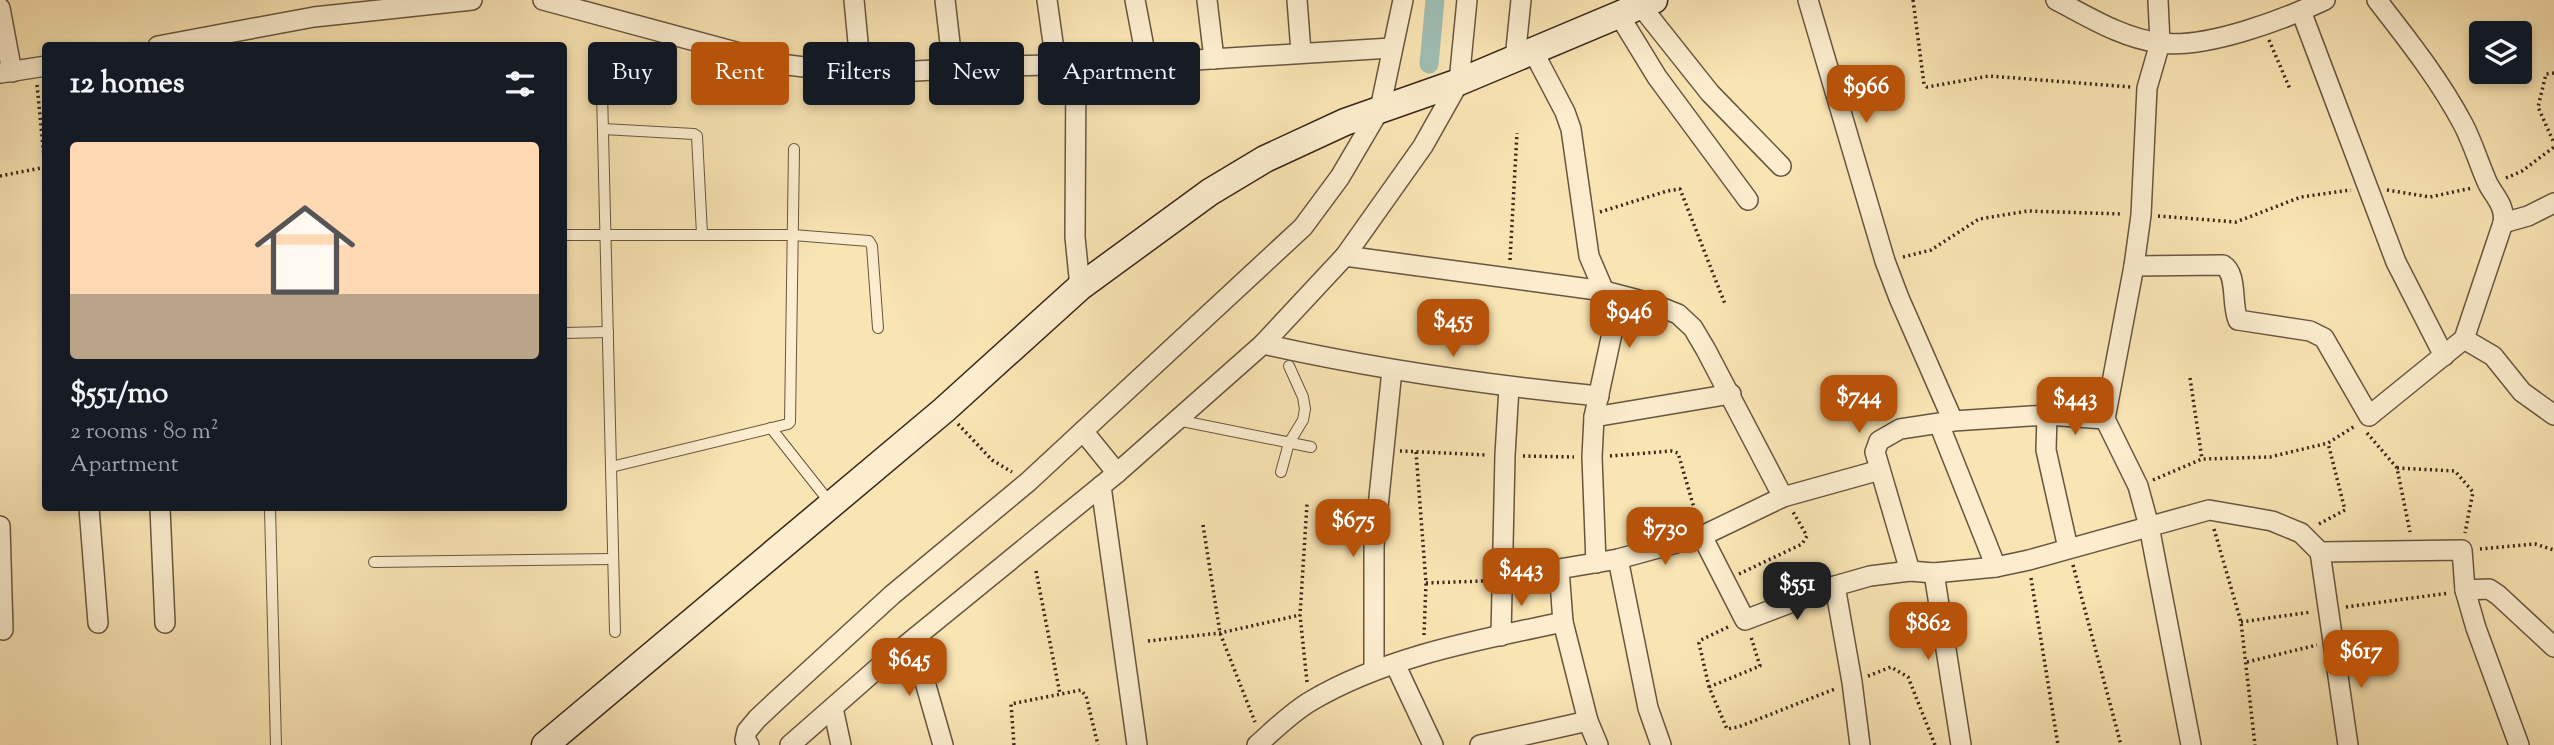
<!DOCTYPE html>
<html lang="en">
<head>
<meta charset="utf-8">
<style>
  :root { --surface:#171b24; --page:#242831; --text:#f1f3f6; --muted:#9ea1a6; --accent:#b45309 }
  body { margin:0; font-family:"Sorts Mill Goudy",serif; background:var(--page); color:var(--text); height:100vh; display:flex; flex-direction:column; font-size:26px; white-space:nowrap }
  * { box-sizing:border-box; margin:0 }
  p { font-size:23px; color:var(--muted) }
  .icon { flex:none; width:38px; height:38px; fill:none; stroke:currentColor; stroke-width:2; stroke-linecap:round; stroke-linejoin:round }
  .map { position:relative; flex:1; overflow:hidden }
  .side { position:absolute; left:42px; top:42px; width:525px; height:469px; display:flex; flex-direction:column; background:var(--surface); border-radius:7px; box-shadow:0 4px 10px #0003 }
  .side>* { flex:none }
  .banner { position:absolute; left:588px; top:42px; width:665px; height:63px; display:flex; gap:14px }
  .buttons { position:absolute; left:2469px; top:21px; display:grid; gap:14px }
  .buttons a { display:grid; place-items:center; width:63px; height:63px; border-radius:7px; background:var(--surface); box-shadow:0 4px 10px #0003; font-size:35px }
  .price { position:absolute; translate:-50% -60px; padding:0 16px; border-radius:14px; background:var(--accent); color:#fff; font-size:23px; line-height:46px; filter:drop-shadow(0 2px 4px #0008) }
  .price::after { content:''; position:absolute; left:50%; top:42px; width:21px; height:16px; margin-left:-10px; background:inherit; clip-path:polygon(0 0,100% 0,50% 100%) }
  .price.on { background:#222; color:#fff }
  ul { padding:0; list-style:none }
  li { display:grid; align-content:center; gap:14px; height:371px; padding:0 28px }
  li span { display:grid; place-items:center; height:217px; border-radius:7px; color:#555 }
  li>.icon { margin-inline-start:auto }
  span .icon { width:126px; height:126px; fill:#fffc; stroke-width:1 }
  li b { font-size:30px }
  h2 { display:flex; justify-content:space-between; align-items:center; height:84px; padding:0 28px; font-size:30px }
  .chip { padding:0 24px; border-radius:7px; background:var(--surface); box-shadow:0 4px 10px #0003; font-size:24px; line-height:63px }
  .chip.on { background:var(--accent); color:#fff }
  .map>svg:first-child { display:block }
  .lines { fill:none; stroke-linecap:round; stroke-linejoin:round }
  .canal { stroke:#9fbeb4; stroke-width:19 }
  .lane-casing { stroke:#685540; stroke-width:12 }
  .street-casing { stroke:#685540; stroke-width:22 }
  .secondary-casing { stroke:#38251a; stroke-width:29 }
  .path { stroke:#38251a; stroke-width:3.5; stroke-dasharray:2 3.5; stroke-linecap:butt }
  .lane { stroke:#fbedce; stroke-width:10 }
  .street { stroke:#fbedce; stroke-width:19 }
  .secondary { stroke:#fbedce; stroke-width:26 }
</style>
</head>
<body>
<div class="map">
<svg width="2554" height="745" viewBox="0 0 2554 745">
  <rect width="100%" height="100%" fill="#f9e4b3"/>
  <filter id="stains"><feTurbulence type="fractalNoise" baseFrequency=".00286" numOctaves="4"/><feColorMatrix values="0 0 0 0 .2 0 0 0 0 .09 0 0 0 0 .02 0 0 0 .5 -.17"/></filter>
  <radialGradient id="worn" r=".72"><stop offset=".6" stop-color="#630" stop-opacity="0"/><stop offset="1" stop-color="#630" stop-opacity=".3"/></radialGradient>
  <g class="lines">
    <!-- canal -->
    <path class="canal" d="M1429 64 1435 0"/>
    <defs>
      <g id="lane">
        <path d="M602 92 615 632"/>
        <path d="M603 129 694 134 697 136 702 234"/>
        <path d="M564 235H793L869 241 872 246 878 328"/>
        <path d="M564 333 608 332"/>
        <path d="M1177 420 1311 447"/>
        <path d="M771 428 831 504"/>
        <path d="M611 467 788 424 790 422 794 149"/>
        <path d="M1281 472 1289 443 1303 420 1305 409 1303 397 1289 366"/>
        <path d="M270 508 276 745"/>
        <path d="M374 562 613 559"/>
      </g>
      <g id="street">
        <path d="M543 0 780 64 861 74"/>
        <path d="M854 0 861 74 1007 66 1147 63 1391 48"/>
        <path d="M945 0 953 69"/>
        <path d="M1047 0 1056 64"/>
        <path d="M1135 0 1147 63"/>
        <path d="M1207 0 1214 59"/>
        <path d="M1297 0 1301 52"/>
        <path d="M1808 0 1885 261 1899 298 1953 421"/>
        <path d="M2056 0C2089 17 2122 38 2160 43 2206 49 2283 20 2325 0"/>
        <path d="M2158 0 2160 43 2147 88 2141 215 2134 266 2105 419 2138 486 2149 526 2191 745"/>
        <path d="M1640 5 1710 93 1781 166"/>
        <path d="M0 8 12 72"/>
        <path d="M2301 11 2396 262 2444 356"/>
        <path d="M1619 15 1657 77 1748 200"/>
        <path d="M158 46 314 17 472 0"/>
        <path d="M1533 51 1565 112 1571 129 1589 256 1604 291"/>
        <path d="M1515 59 1521 0"/>
        <path d="M1076 65 1075 237 1080 287"/>
        <path d="M1 73 46 66"/>
        <path d="M2503 223 2528 216 2554 203"/>
        <path d="M1345 256 1604 291 1650 303 1678 314 1693 328 1706 350 1783 497"/>
        <path d="M2134 266 2223 265C2238 274 2231 304 2238 320L2310 331 2324 338 2369 416 2464 339 2503 223C2506 207 2495 197 2488 184 2479 164 2473 143 2463 124 2439 79 2408 40 2377 0"/>
        <path d="M2464 339 2493 356 2522 392 2554 415"/>
        <path d="M1263 344C1374 369 1486 385 1599 396"/>
        <path d="M2047 415 2046 450 2068 548"/>
        <path d="M1594 417 1731 394"/>
        <path d="M1939 424 1996 567"/>
        <path d="M1083 431 1117 473"/>
        <path d="M1101 486 1137 745"/>
        <path d="M89 508 98 623"/>
        <path d="M160 508 165 623"/>
        <path d="M0 526 3 630"/>
        <path d="M1702 536 1745 620 1835 586 1870 576 1910 571 1934 573 1996 567 2029 560 2209 510 2272 521 2301 533 2320 552 2348 745"/>
        <path d="M2320 552 2462 550 2465 590 2476 628 2519 745"/>
        <path d="M1618 559 1648 708 1661 745"/>
        <path d="M1596 563 1592 457 1594 417 1620 296"/>
        <path d="M1910 571 1875 452 1879 441 1900 429 1953 421 2047 415 2105 419"/>
        <path d="M1934 573 1961 745"/>
        <path d="M1835 586 1852 682 1860 745"/>
        <path d="M2465 590 2489 589 2498 595 2554 647"/>
        <path d="M1563 622 1559 569 1618 559 1702 536 1783 497 1880 470"/>
        <path d="M1501 636 1505 455 1509 387"/>
        <path d="M913 640 943 745"/>
        <path d="M1395 664 1433 745"/>
        <path d="M1374 670V546L1392 370"/>
        <path d="M833 708 841 745"/>
        <path d="M749 745 745 740 747 731 757 719 775 702 892 595 1028 482 1303 227 1340 177 1380 109 1403 0"/>
        <path d="M790 745 879 667 1117 473 1263 344 1345 256 1423 146 1459 82 1467 0"/>
        <path d="M1257 745C1274 730 1292 712 1311 701 1387 656 1479 640 1563 622L1588 721 1598 745"/>
        <path d="M1480 745 1588 721"/>
      </g>
      <path id="secondary" d="M545 745 944 410 1080 287 1210 192 1265 159 1345 122 1459 82 1654 0"/>
    </defs>
    <!-- lane casing -->
    <use href="#lane" class="lane-casing"/>
    <!-- street casing -->
    <use href="#street" class="street-casing"/>
    <!-- secondary casing -->
    <use href="#secondary" class="secondary-casing"/>
    <!-- path -->
    <g class="path">
      <path d="M1913 0 1924 84 1927 87 1989 76 2131 87"/>
      <path d="M2269 40 2290 89"/>
      <path d="M2554 73 2546 74 2538 107 2554 143"/>
      <path d="M37 85 45 167"/>
      <path d="M0 176 46 167"/>
      <path d="M2506 178 2522 171 2554 147"/>
      <path d="M2387 190 2430 197 2472 188"/>
      <path d="M1600 212 1667 191 1680 189 1725 304"/>
      <path d="M2158 216 2236 222 2301 197 2351 190"/>
      <path d="M1903 257 1931 250 1979 219 2028 211 2122 214"/>
      <path d="M1510 260 1517 133"/>
      <path d="M2190 378 2202 459"/>
      <path d="M958 424 992 460 1012 472"/>
      <path d="M2367 433 2397 468 2410 532"/>
      <path d="M1400 451 1487 455"/>
      <path d="M1416 452 1426 583 1424 635"/>
      <path d="M1523 456 1574 457"/>
      <path d="M1610 456 1671 451 1678 453 1697 518"/>
      <path d="M2397 468 2455 471 2473 492 2465 533"/>
      <path d="M2153 480 2202 459 2270 457 2328 443 2355 426"/>
      <path d="M2319 524 2345 510 2328 443"/>
      <path d="M1203 525 1220 633 1255 722"/>
      <path d="M2214 529 2241 622 2255 745"/>
      <path d="M2480 549 2535 544 2554 550"/>
      <path d="M2073 565 2121 745"/>
      <path d="M1036 571 1060 694"/>
      <path d="M1739 574 1802 544 1807 536 1793 512"/>
      <path d="M1518 577 1542 572"/>
      <path d="M2031 578 2058 745"/>
      <path d="M1426 583 1483 581"/>
      <path d="M2346 607 2449 593"/>
      <path d="M2241 622 2311 612"/>
      <path d="M1728 627 1701 640 1699 643 1709 687 1727 729 1738 727 1835 689"/>
      <path d="M1148 641 1220 633 1300 615"/>
      <path d="M2247 662 2317 645"/>
      <path d="M1868 676 1891 667 1908 677 1935 745"/>
      <path d="M1307 682 1300 615 1307 504"/>
      <path d="M1709 687 1760 666 1751 637"/>
      <path d="M1014 745 1011 704 1081 690 1086 696 1098 745"/>
    </g>
    <!-- lane -->
    <use href="#lane" class="lane"/>
    <!-- street -->
    <use href="#street" class="street"/>
    <!-- secondary -->
    <use href="#secondary" class="secondary"/>
  </g>
  <rect width="100%" height="100%" filter="url(#stains)"/>
  <rect width="100%" height="100%" fill="url(#worn)"/>
</svg>
<div class="buttons">
<a><svg class="icon" aria-label="layers" viewBox="0 0 24 24"><path d="M12 4l9 5-9 5-9-5zM3 14l9 5 9-5"/></svg></a>
</div>
<b class="price" style="left:1866px;top:125px">$966</b>
<b class="price" style="left:1629px;top:350px">$946</b>
<b class="price" style="left:1453px;top:359px">$455</b>
<b class="price" style="left:1859px;top:435px">$744</b>
<b class="price" style="left:2075px;top:437px">$443</b>
<b class="price" style="left:1353px;top:559px">$675</b>
<b class="price" style="left:1665px;top:567px">$730</b>
<b class="price" style="left:1521px;top:608px">$443</b>
<b class="price on" style="left:1797px;top:622px">$551</b>
<b class="price" style="left:1928px;top:662px">$862</b>
<b class="price" style="left:2361px;top:690px">$617</b>
<b class="price" style="left:909px;top:698px">$645</b>
<div class="banner">
<a class="chip">Buy</a>
<a class="chip on">Rent</a>
<a class="chip">Filters</a>
<a class="chip">New</a>
<a class="chip">Apartment</a>
</div>
<section class="side">
<h2>12 homes<svg class="icon" aria-label="filters" viewBox="0 0 24 24"><path d="M4 7h16M4 17h16"/><circle cx="9" cy="7" r="2"/><circle cx="15" cy="17" r="2"/></svg></h2>
<ul>
<li><span style="background:linear-gradient(#ffd9b3 70%,#b9a48a 0)"><svg class="icon" aria-label="home" viewBox="0 0 24 24"><path d="M3 11l9-7 9 7M6 9v11h12V9"/></svg></span><div><b>$551/mo</b><p>2 rooms · 80 m²</p><p>Apartment</p></div></li>
</ul>
</section>
</div>
</body>
</html>
